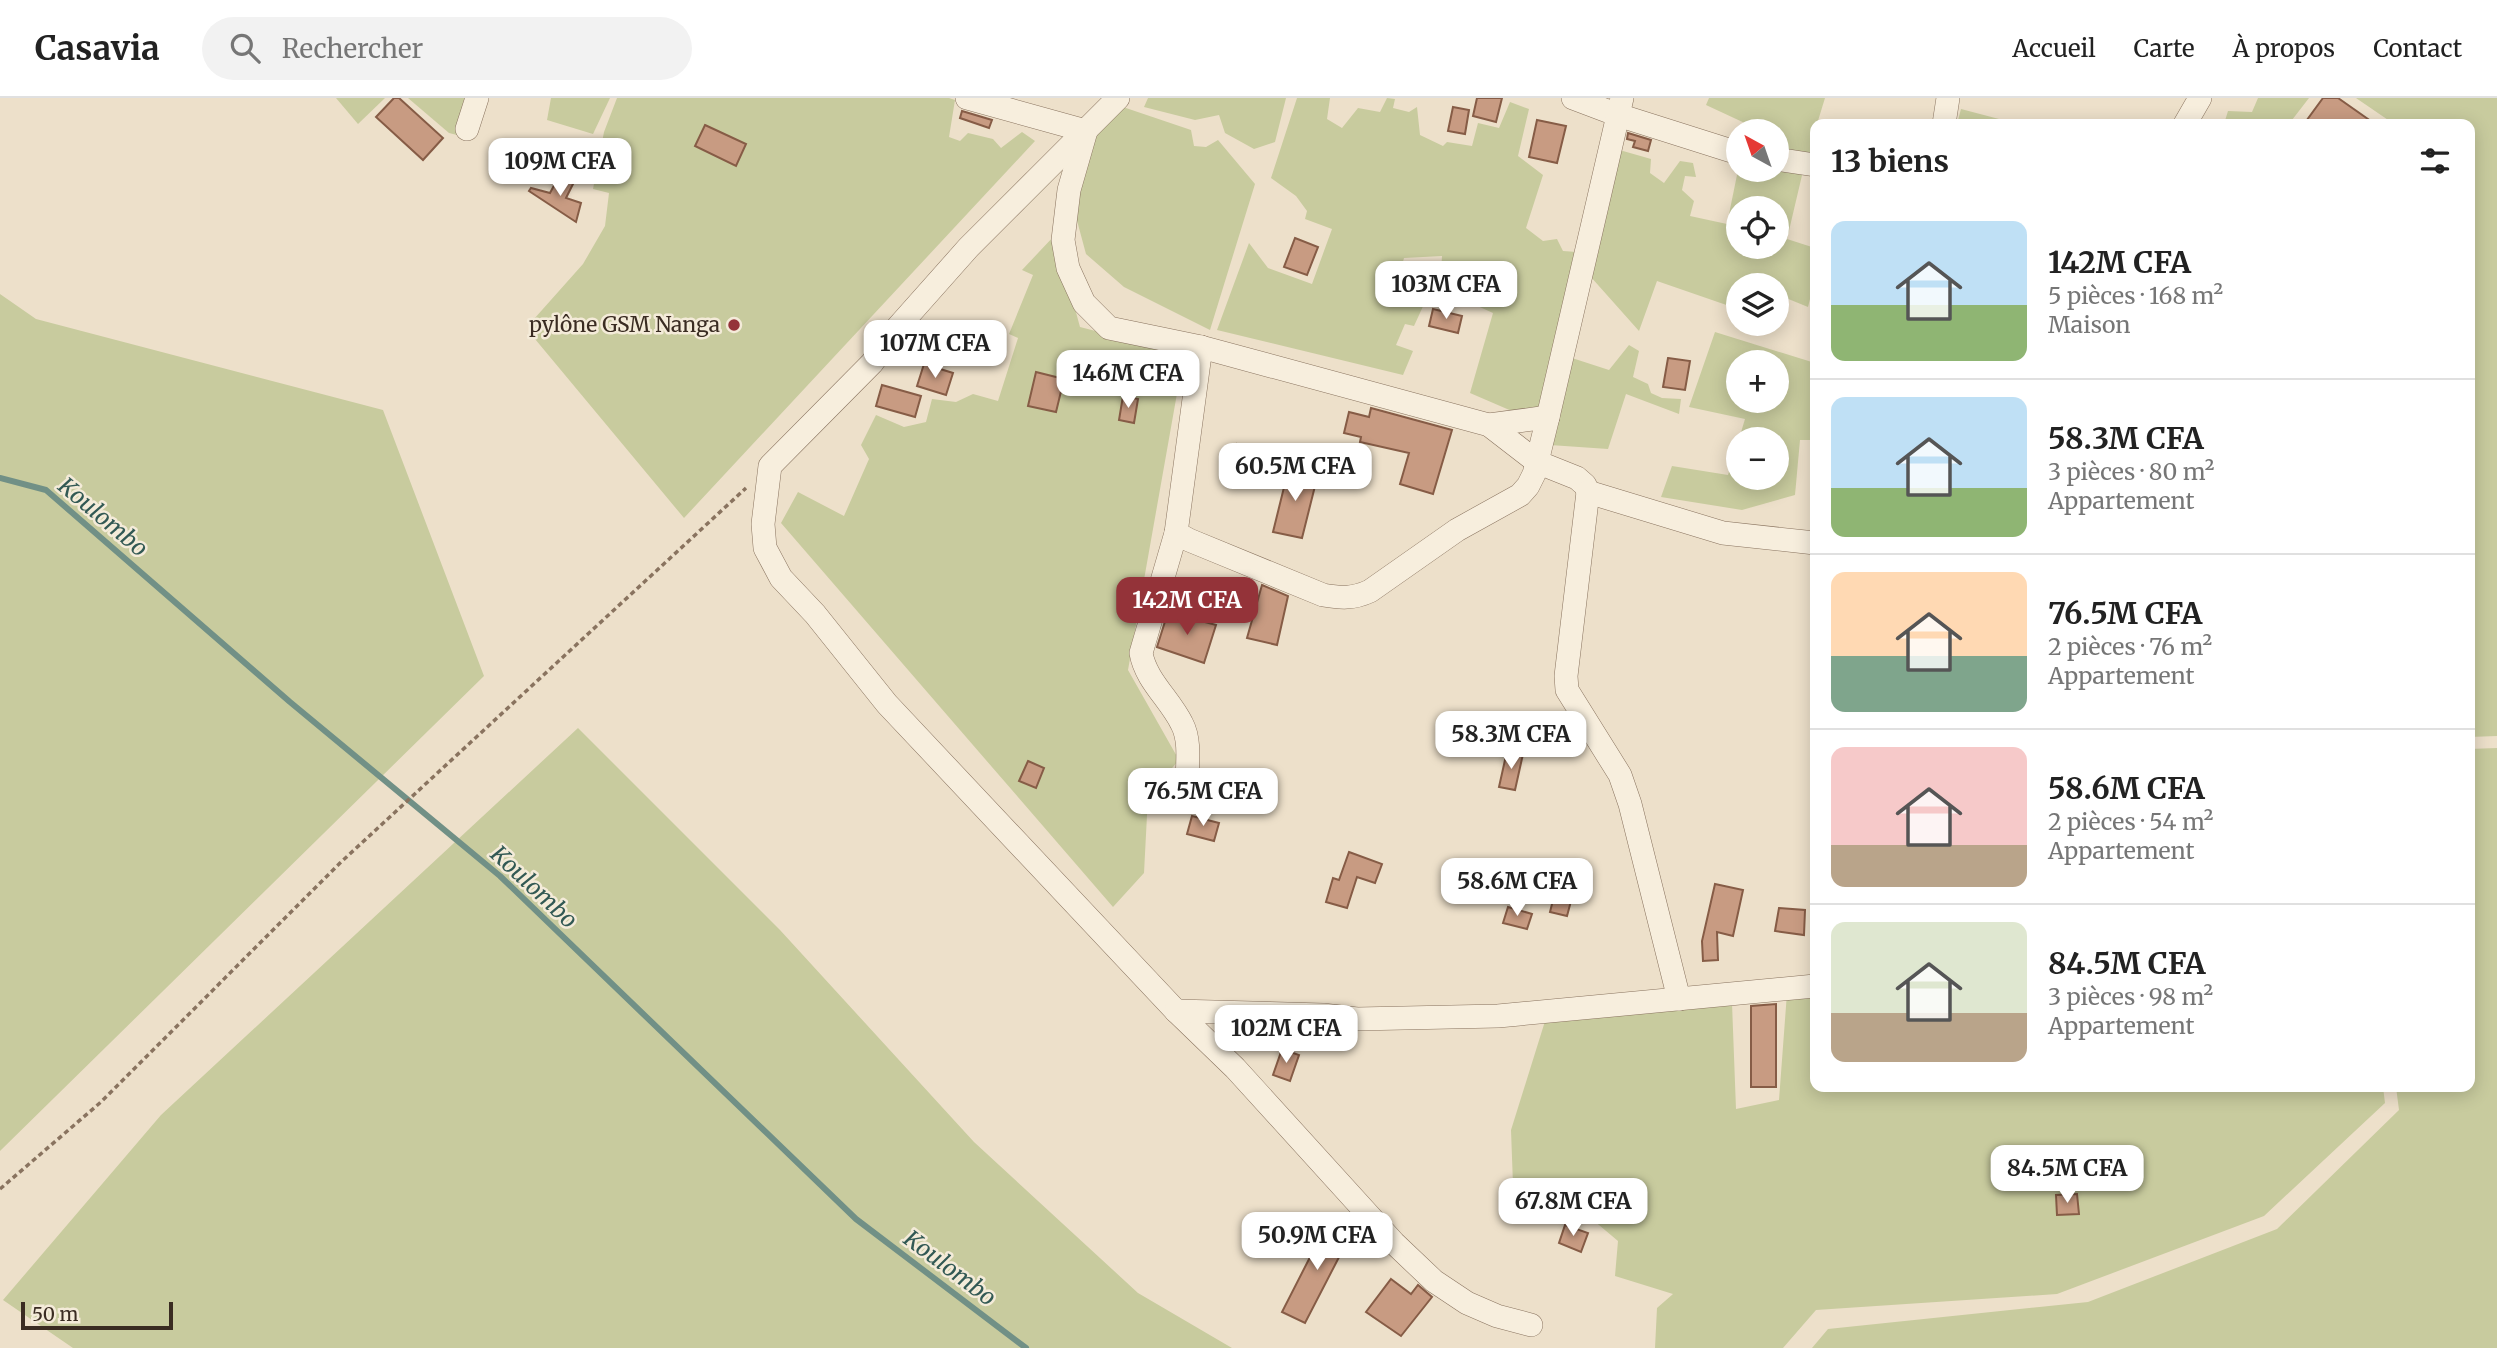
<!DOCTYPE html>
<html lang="fr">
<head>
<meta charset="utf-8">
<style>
  :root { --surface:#fff; --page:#f2f2f2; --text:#222; --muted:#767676; --line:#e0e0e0; --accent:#943339 }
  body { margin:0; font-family:Merriweather,serif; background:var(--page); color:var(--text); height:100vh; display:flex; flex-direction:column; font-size:26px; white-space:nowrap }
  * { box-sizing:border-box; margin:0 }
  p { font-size:23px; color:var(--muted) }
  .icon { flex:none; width:38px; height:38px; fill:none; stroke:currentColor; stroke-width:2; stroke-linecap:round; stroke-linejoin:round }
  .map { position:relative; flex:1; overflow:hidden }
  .panel { position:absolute; left:1810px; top:21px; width:665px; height:973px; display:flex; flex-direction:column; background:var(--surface); border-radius:14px; box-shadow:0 4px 18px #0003 }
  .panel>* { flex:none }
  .needle { width:46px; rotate:320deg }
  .controls { position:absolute; left:1726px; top:21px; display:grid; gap:14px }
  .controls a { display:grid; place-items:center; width:63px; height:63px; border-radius:50%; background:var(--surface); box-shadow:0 4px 18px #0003; font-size:35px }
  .scale { position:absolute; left:21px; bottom:18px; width:152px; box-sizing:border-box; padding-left:7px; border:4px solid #3a2c22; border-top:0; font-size:19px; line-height:24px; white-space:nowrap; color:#3a2c22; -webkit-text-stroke:5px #f4ebd9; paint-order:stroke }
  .price { position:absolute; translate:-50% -60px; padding:0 16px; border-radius:14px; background:#fff; color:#222; font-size:23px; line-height:46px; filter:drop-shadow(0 2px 4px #0008) }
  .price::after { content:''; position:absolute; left:50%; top:42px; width:21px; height:16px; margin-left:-10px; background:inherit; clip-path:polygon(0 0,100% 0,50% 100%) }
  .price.active { background:var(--accent); color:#fff }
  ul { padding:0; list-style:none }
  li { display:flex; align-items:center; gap:21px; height:175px; padding:0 21px }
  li+li { border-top:2px solid var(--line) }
  li span { display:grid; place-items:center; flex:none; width:196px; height:140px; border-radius:14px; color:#555 }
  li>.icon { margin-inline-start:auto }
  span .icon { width:84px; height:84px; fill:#fffc; stroke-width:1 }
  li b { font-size:30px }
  h2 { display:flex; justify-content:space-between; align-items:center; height:84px; padding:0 21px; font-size:30px }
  header { display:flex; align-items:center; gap:42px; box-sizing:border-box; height:98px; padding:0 35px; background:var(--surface); border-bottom:2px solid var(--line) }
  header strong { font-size:33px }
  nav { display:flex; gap:38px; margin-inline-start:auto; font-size:24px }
  .search { width:490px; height:63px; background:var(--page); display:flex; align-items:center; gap:18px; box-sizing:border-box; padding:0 24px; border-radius:38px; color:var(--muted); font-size:26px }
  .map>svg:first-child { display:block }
  .green { fill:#c8cb9e; fill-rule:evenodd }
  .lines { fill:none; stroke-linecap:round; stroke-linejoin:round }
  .stream { stroke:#719086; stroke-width:6 }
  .building { fill:#c89b82; stroke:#865c46; stroke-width:2 }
  .minor-casing { stroke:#89735f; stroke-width:24 }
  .path { stroke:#89735f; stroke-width:3.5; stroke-dasharray:5 3.5; stroke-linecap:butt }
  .minor { stroke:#f7eedd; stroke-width:23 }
  .poi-dot { fill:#943339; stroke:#f4ebd9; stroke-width:2.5 }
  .labels { text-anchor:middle; stroke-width:5; stroke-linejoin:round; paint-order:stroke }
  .poi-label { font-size:21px; fill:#3a2c22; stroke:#f4ebd9; text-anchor:end }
  .water-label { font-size:23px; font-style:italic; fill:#325954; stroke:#f4ebd9 }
</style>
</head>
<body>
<header>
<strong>Casavia</strong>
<div class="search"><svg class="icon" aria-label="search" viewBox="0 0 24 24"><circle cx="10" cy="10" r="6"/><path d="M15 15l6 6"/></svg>Rechercher</div>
<nav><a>Accueil</a><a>Carte</a><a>À propos</a><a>Contact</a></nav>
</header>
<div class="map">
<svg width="2497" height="1250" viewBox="0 0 2497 1250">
  <rect width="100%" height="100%" fill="#ede0ca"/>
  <!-- green -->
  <g class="green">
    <path d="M336 0H385L358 26Z"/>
    <path d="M408 0H464L469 5 457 37 449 35Z"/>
    <path d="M551 0H610L593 36 547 22Z"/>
    <path d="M617 0H949L955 2 949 39 960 43 968 35 993 41 1001 50 1022 34 1035 43 684 420 530 235 534 221 583 166 605 128 609 95 593 91 604 34Z"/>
    <path d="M1148 0H1286L1275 44 1254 51 1225 35 1219 17 1195 22 1144 9Z"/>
    <path d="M1297 0H1330L1327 21 1342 30 1358 10 1380 14 1387 0 1395 1 1393 10 1409 14 1417 9 1420 37 1443 48 1447 44 1472 48 1478 25 1499 30 1510 4 1529 11 1518 58 1543 77 1526 130 1543 143 1557 141 1563 153 1577 154 1542 313 1521 317 1470 295 1493 215 1440 191 1442 158 1404 160 1395 193 1425 204 1414 228 1405 226 1396 247 1413 253 1403 277 1217 232 1249 145 1268 170 1312 186 1332 131 1305 121 1307 113 1296 98 1271 80Z"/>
    <path d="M1709 0H1825L1817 26H1815V57L1776 54V33H1746L1749 27 1706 7Z"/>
    <path d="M2258 0H2309L2292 22 2296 26H2224L2228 13 2252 14Z"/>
    <path d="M2356 0H2497V638L2469 639V26H2394Z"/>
    <path d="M1120 8 1191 32 1194 48 1206 49 1218 42 1255 86 1210 232 1124 189 1086 156 1072 104 1095 31Z"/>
    <path d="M1961 11 2018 26H1957Z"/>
    <path d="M1616 51 1651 61 1650 75 1664 85 1680 63 1693 65 1696 79 1685 78 1682 92 1694 103 1690 118 1727 126 1738 72 1803 73 1787 141 1815 150V181L1808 209 1776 196V187H1738V211L1657 183 1639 233 1590 178ZM1738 110H1776V149H1738Z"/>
    <path d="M1055 137 1080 229 1184 256 1128 572 1179 662 1148 698 1144 775 1113 809 781 425 798 394 844 418 869 361 861 347 876 317 904 329 926 324 932 301 956 304 973 296 998 303 1018 240 1009 236 1033 177 1022 172Z"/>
    <path d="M0 196 36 221 383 312 484 578 0 1053Z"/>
    <path d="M1715 234 1815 265V342H1800L1795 397 1742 412 1661 399 1672 368 1728 377 1738 345V380H1776V341H1739L1745 321 1689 309ZM1738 264H1776V303H1738Z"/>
    <path d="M1629 247 1639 253 1633 279 1648 286 1651 295 1662 300 1681 301 1679 316 1626 296 1608 351 1550 347 1572 260 1609 272Z"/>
    <path d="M578 630 780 832 974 1044 1138 1195 1232 1250H73L3 1202 161 1017Z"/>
    <path d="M2497 650V1250H1812L1828 1231 2088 1204 2277 1131 2399 1012 2396 989H2469V651Z"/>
    <path d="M1815 892V989H2383L2385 1005 2264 1118 2057 1196 1816 1212 1783 1250H1655L1657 1210 1673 1196 1615 1178 1618 1143 1593 1122 1567 1110 1549 1113 1513 1087 1511 1032 1546 920 1732 905 1736 1011 1779 1002 1787 895Z"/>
  </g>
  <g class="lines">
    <!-- stream -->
    <path class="stream" d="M0 380 46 392 290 604 500 778 856 1121 1026 1250"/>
  </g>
  <!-- building -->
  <g class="building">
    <path d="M394 0H399L443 40 423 62 376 19Z"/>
    <path d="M1477 0H1502L1496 24 1473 18Z"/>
    <path d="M2323 0H2338L2375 26H2304Z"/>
    <path d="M1453 9 1469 12 1465 36 1448 33Z"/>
    <path d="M962 13 992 22 989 30 960 20Z"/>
    <path d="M1537 22 1566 28 1557 65 1529 59Z"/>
    <path d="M705 27 746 46 736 68 695 48Z"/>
    <path d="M1628 35 1651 42 1648 53 1633 49 1635 43 1627 41Z"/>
    <path d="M559 78 574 84 566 100 581 105 576 124 529 93 531 90 550 95Z"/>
    <path d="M1295 140 1318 149 1307 177 1284 169Z"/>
    <path d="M1433 211 1462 218 1458 235 1429 228Z"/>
    <path d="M1668 260 1690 263 1685 292 1663 289Z"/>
    <path d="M924 266 953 275 946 297 917 288Z"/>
    <path d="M1036 274 1064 281 1056 314 1028 308Z"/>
    <path d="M882 287 921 298 915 319 876 308Z"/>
    <path d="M1123 298 1138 301 1134 325 1119 322Z"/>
    <path d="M1371 310 1452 332 1433 396 1400 386 1409 355 1360 344 1361 339 1344 335 1349 314 1369 319Z"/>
    <path d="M1237 346 1264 355 1254 387 1227 378Z"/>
    <path d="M1289 369 1318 376 1302 440 1273 434Z"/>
    <path d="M1262 487 1288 498 1277 547 1247 540Z"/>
    <path d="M1168 514 1216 527 1204 565 1157 549Z"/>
    <path d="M1507 653 1523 656 1515 692 1499 689Z"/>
    <path d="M1028 663 1044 670 1036 690 1019 683Z"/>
    <path d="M1192 718 1219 725 1214 743 1187 736Z"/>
    <path d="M1349 754 1382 766 1375 785 1357 779 1347 810 1326 804 1333 780 1339 782Z"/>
    <path d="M1715 786 1743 792 1733 838 1717 834 1718 862 1703 863 1702 843Z"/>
    <path d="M1554 798 1571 803 1567 818 1550 814Z"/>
    <path d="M1508 809 1532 816 1527 831 1503 825Z"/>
    <path d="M1779 810 1805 812 1804 837 1775 833Z"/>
    <path d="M1776 906V989H1751V908Z"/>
    <path d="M1282 951 1299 957 1290 983 1273 977Z"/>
    <path d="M2077 1096 2079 1116 2057 1117 2056 1097Z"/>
    <path d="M1329 1122 1352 1134 1305 1225 1282 1214Z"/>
    <path d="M1565 1127 1588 1135 1581 1154 1559 1145Z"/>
    <path d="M1391 1181 1411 1196 1418 1187 1432 1199 1401 1238 1366 1214Z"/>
  </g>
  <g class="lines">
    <defs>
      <g id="minor">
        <path d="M967 0 1086 33 1069 92 1063 142 1068 170 1084 205 1109 230 1201 249 1489 327 1537 364 1577 380 1585 387 1588 394 1566 578 1567 592 1620 677 1630 706 1679 901"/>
        <path d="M1118 0 968 150 897 230 872 265 770 368 763 426 765 450 781 480 815 516 887 606 1176 913 1235 970 1394 1145 1434 1183 1467 1205 1497 1218 1531 1227"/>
        <path d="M1573 0 1618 17 1738 55"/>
        <path d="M1944 26 1948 0"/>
        <path d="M2185 26 2200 0"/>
        <path d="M467 31 477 0"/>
        <path d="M1776 61 1815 67"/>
        <path d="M1201 249 1176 435 1189 442 1323 497C1341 500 1353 501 1370 493L1457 432 1520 397 1528 388 1534 376 1548 319 1622 0"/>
        <path d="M1489 327 1548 319"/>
        <path d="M1588 394 1723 435 1815 445"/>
        <path d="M1176 435 1141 555C1146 583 1170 601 1182 626 1191 643 1187 667 1187 686"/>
        <path d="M1176 913 1323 917 1357 921 1498 918 1815 888"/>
      </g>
    </defs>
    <!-- minor casing -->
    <use href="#minor" class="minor-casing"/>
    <!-- path -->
    <path class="path" d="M0 1091 101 1004 340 765 746 390"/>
    <!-- minor -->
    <use href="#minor" class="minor"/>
  </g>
  <!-- markers -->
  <circle class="poi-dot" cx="734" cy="227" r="7"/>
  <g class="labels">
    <!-- poi labels -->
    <g class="poi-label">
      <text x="720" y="234">pylône GSM Nanga</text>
    </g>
    <!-- water labels -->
    <g class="water-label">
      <text transform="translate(103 419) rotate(40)" y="8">Koulombo</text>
      <text transform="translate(534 789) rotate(43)" y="8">Koulombo</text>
      <text transform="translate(950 1170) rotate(37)" y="8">Koulombo</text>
    </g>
  </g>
</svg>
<div class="controls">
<a><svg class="needle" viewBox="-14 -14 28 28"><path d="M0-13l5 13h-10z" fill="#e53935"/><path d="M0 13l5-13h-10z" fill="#767676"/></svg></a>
<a><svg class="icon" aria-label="locate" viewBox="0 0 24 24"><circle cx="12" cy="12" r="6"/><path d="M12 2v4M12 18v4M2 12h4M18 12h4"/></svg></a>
<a><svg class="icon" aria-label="layers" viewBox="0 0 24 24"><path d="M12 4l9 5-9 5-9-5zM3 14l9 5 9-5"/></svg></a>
<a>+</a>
<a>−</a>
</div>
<div class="scale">50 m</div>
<b class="price" style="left:560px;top:100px">109M CFA</b>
<b class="price" style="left:1446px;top:223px">103M CFA</b>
<b class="price" style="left:935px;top:282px">107M CFA</b>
<b class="price" style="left:1128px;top:312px">146M CFA</b>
<b class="price" style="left:1295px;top:405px">60.5M CFA</b>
<b class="price active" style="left:1187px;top:539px">142M CFA</b>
<b class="price" style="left:1511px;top:673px">58.3M CFA</b>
<b class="price" style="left:1203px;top:730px">76.5M CFA</b>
<b class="price" style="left:1517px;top:820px">58.6M CFA</b>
<b class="price" style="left:1286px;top:967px">102M CFA</b>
<b class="price" style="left:2067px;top:1107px">84.5M CFA</b>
<b class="price" style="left:1573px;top:1140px">67.8M CFA</b>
<b class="price" style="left:1317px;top:1174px">50.9M CFA</b>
<section class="panel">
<h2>13 biens<svg class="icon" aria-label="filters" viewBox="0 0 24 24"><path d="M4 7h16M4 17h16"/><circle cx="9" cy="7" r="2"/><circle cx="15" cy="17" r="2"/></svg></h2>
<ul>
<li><span style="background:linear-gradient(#bfe0f5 60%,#8fb573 0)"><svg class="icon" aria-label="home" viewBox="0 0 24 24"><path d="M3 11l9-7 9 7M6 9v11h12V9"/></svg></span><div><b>142M CFA</b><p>5 pièces · 168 m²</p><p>Maison</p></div></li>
<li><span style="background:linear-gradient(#bfe0f5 65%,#8fb573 0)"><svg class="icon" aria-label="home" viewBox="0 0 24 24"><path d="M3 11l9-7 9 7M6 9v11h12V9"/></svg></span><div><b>58.3M CFA</b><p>3 pièces · 80 m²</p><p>Appartement</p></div></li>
<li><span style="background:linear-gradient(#ffd9b3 60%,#7fa58c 0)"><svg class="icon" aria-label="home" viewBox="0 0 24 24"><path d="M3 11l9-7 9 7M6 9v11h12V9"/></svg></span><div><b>76.5M CFA</b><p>2 pièces · 76 m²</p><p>Appartement</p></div></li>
<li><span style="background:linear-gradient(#f6c9c9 70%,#b9a48a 0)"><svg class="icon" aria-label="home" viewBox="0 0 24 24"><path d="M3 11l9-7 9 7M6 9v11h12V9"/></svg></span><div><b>58.6M CFA</b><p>2 pièces · 54 m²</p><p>Appartement</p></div></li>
<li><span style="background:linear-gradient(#dfe7d0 65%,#b9a48a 0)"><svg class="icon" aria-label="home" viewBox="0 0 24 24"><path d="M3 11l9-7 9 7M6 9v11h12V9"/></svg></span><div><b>84.5M CFA</b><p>3 pièces · 98 m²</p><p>Appartement</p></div></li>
</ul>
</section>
</div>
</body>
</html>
